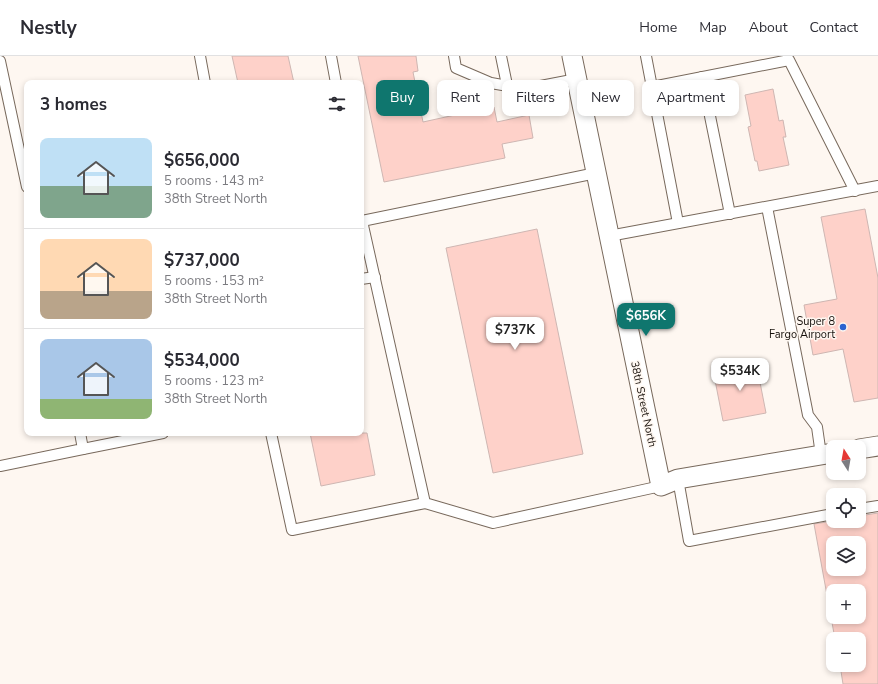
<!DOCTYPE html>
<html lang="en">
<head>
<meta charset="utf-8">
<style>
  :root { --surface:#fff; --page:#f7f7f7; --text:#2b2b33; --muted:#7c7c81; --line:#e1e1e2; --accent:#0f766e }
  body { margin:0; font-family:"Nunito Sans",sans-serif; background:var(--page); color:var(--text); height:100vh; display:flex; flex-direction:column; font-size:15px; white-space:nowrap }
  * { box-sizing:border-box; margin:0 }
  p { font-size:13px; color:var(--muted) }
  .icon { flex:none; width:22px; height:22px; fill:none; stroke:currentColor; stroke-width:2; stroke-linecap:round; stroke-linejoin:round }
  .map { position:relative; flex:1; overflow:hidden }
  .side { position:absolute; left:24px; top:24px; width:340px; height:356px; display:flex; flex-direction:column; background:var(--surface); border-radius:8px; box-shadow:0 2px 6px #0003 }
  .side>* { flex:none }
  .hud { position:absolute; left:376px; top:24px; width:380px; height:36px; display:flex; gap:8px }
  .needle { width:26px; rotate:349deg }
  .controls { position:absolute; left:826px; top:384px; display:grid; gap:8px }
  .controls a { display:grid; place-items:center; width:40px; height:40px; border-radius:8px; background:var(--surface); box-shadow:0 2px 6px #0003; font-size:20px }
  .price { position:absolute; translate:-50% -34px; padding:0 9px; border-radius:8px; background:#fff; color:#222; font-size:13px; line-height:26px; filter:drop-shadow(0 1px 2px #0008) }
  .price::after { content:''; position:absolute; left:50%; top:24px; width:12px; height:9px; margin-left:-6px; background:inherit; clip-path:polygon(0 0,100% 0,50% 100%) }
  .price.selected { background:var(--accent); color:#fff }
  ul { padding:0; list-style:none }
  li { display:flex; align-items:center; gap:12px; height:100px; padding:0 16px }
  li+li { border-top:1px solid var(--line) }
  li span { display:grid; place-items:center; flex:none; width:112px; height:80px; border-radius:8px; color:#555 }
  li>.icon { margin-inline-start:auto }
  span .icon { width:48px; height:48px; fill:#fffc; stroke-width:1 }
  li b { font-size:17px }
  h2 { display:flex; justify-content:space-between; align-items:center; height:48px; padding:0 16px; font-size:17px }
  .tag { padding:0 14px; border-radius:8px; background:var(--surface); box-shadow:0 2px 6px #0003; font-size:14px; line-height:36px }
  .tag.selected { background:var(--accent); color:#fff }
  header { display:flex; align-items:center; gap:24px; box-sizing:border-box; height:56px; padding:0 20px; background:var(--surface); border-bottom:1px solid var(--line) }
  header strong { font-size:19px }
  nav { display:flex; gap:22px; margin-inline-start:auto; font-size:14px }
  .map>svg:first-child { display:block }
  .building { fill:#fed1c9; stroke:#ceb6b2; fill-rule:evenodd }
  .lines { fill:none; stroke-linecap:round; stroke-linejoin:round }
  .lane-casing { stroke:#78695c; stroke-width:12 }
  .street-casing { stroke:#78695c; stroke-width:21 }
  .lane { stroke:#fff; stroke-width:10 }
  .street { stroke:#fff; stroke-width:19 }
  .poi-dot { fill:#2b62d0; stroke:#fef7f1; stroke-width:1.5 }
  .labels { text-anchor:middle; stroke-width:3; stroke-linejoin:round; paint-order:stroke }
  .poi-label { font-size:11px; fill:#18120d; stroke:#fef7f1; text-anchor:end }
  .street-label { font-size:11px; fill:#18120d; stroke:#fef7f1 }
</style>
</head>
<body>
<header>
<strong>Nestly</strong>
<nav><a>Home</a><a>Map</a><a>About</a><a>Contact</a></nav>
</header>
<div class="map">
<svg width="878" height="628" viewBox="0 0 878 628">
  <rect width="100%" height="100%" fill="#fef7f1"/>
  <!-- building -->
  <g class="building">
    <path d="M232 0H288L294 27H238Z"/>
    <path d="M358 0H416L418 15 413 16 423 66 464 57 463 52 482 49 483 53 494 51 497 66 529 59 533 82 502 88 505 102 384 126Z"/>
    <path d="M773 33 779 65 783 64 786 81H783L789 109 759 115 757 105H755L748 71 751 70 745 39Z"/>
    <path d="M865 153 878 222V342L854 346 843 293 813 299 804 249 837 243 821 161Z"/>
    <path d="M537 173 583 398 493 417 446 192Z"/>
    <path d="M756 306 766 357 723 365 713 314Z"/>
    <path d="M310 377H367L375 419 321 430Z"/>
    <path d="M878 457V628H843L840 609H859V583H835L814 468 833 465H859V460ZM833 487H859V513H833ZM833 535H859V561H833Z"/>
  </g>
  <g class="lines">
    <defs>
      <g id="lane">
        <path d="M200 0 205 27"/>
        <path d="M331 0 336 27"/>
        <path d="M454 0 456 12 491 27 525 33 577 23"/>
        <path d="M501 0 507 29"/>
        <path d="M646 0 678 167"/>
        <path d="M0 5 27 131"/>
        <path d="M702 21 730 158"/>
        <path d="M652 31 789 4 855 135"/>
        <path d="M596 117 362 165 425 447 493 467 661 430"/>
        <path d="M767 151 808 359 817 371 821 399"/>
        <path d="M609 180 878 130"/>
        <path d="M361 223 375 221"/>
        <path d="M271 377 292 474 425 447"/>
        <path d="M83 393 163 377"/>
        <path d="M0 410 83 393 80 377"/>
        <path d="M678 423 689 485 833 458"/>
        <path d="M859 453 878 450"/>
      </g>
      <g id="street">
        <path d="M572 0 661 430 678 423 833 397"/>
        <path d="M859 393 878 390"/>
      </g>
    </defs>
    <!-- lane casing -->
    <use href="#lane" class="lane-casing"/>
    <!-- street casing -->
    <use href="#street" class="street-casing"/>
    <!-- lane -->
    <use href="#lane" class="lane"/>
    <!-- street -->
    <use href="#street" class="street"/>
  </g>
  <!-- markers -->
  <circle class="poi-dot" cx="843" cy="271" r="4"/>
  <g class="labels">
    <!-- poi labels -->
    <g class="poi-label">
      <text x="835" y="269">Super 8<tspan x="835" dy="13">Fargo Airport</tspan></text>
    </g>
    <!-- street labels -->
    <g class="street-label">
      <text transform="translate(644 348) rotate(78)" y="4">38th Street North</text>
    </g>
  </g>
</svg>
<div class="controls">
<a><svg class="needle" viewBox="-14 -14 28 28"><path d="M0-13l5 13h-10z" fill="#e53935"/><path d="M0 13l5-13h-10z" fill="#7c7c81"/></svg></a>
<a><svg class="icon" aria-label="locate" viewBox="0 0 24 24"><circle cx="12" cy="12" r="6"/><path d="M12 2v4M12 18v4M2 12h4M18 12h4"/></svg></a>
<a><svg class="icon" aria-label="layers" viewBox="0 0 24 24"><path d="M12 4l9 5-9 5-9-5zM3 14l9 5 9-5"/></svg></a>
<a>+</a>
<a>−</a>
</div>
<b class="price selected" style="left:646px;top:281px">$656K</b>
<b class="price" style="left:515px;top:295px">$737K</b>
<b class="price" style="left:740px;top:336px">$534K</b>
<div class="hud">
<a class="tag selected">Buy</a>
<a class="tag">Rent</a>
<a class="tag">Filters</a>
<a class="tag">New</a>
<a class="tag">Apartment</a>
</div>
<section class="side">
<h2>3 homes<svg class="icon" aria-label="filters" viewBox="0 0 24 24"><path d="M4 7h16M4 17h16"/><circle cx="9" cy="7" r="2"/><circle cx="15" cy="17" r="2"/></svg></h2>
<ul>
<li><span style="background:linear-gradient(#bfe0f5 60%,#7fa58c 0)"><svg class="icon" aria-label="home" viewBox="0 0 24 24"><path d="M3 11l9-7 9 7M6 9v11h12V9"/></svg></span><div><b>$656,000</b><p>5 rooms · 143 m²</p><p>38th Street North</p></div></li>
<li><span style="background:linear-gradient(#ffd9b3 65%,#b9a48a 0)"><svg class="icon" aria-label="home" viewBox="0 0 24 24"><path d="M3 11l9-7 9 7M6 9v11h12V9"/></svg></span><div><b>$737,000</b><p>5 rooms · 153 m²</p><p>38th Street North</p></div></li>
<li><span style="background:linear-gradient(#a9c7e8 75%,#8fb573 0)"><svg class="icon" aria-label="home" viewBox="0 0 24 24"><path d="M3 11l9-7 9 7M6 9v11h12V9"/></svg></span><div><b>$534,000</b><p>5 rooms · 123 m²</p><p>38th Street North</p></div></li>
</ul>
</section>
</div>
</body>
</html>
